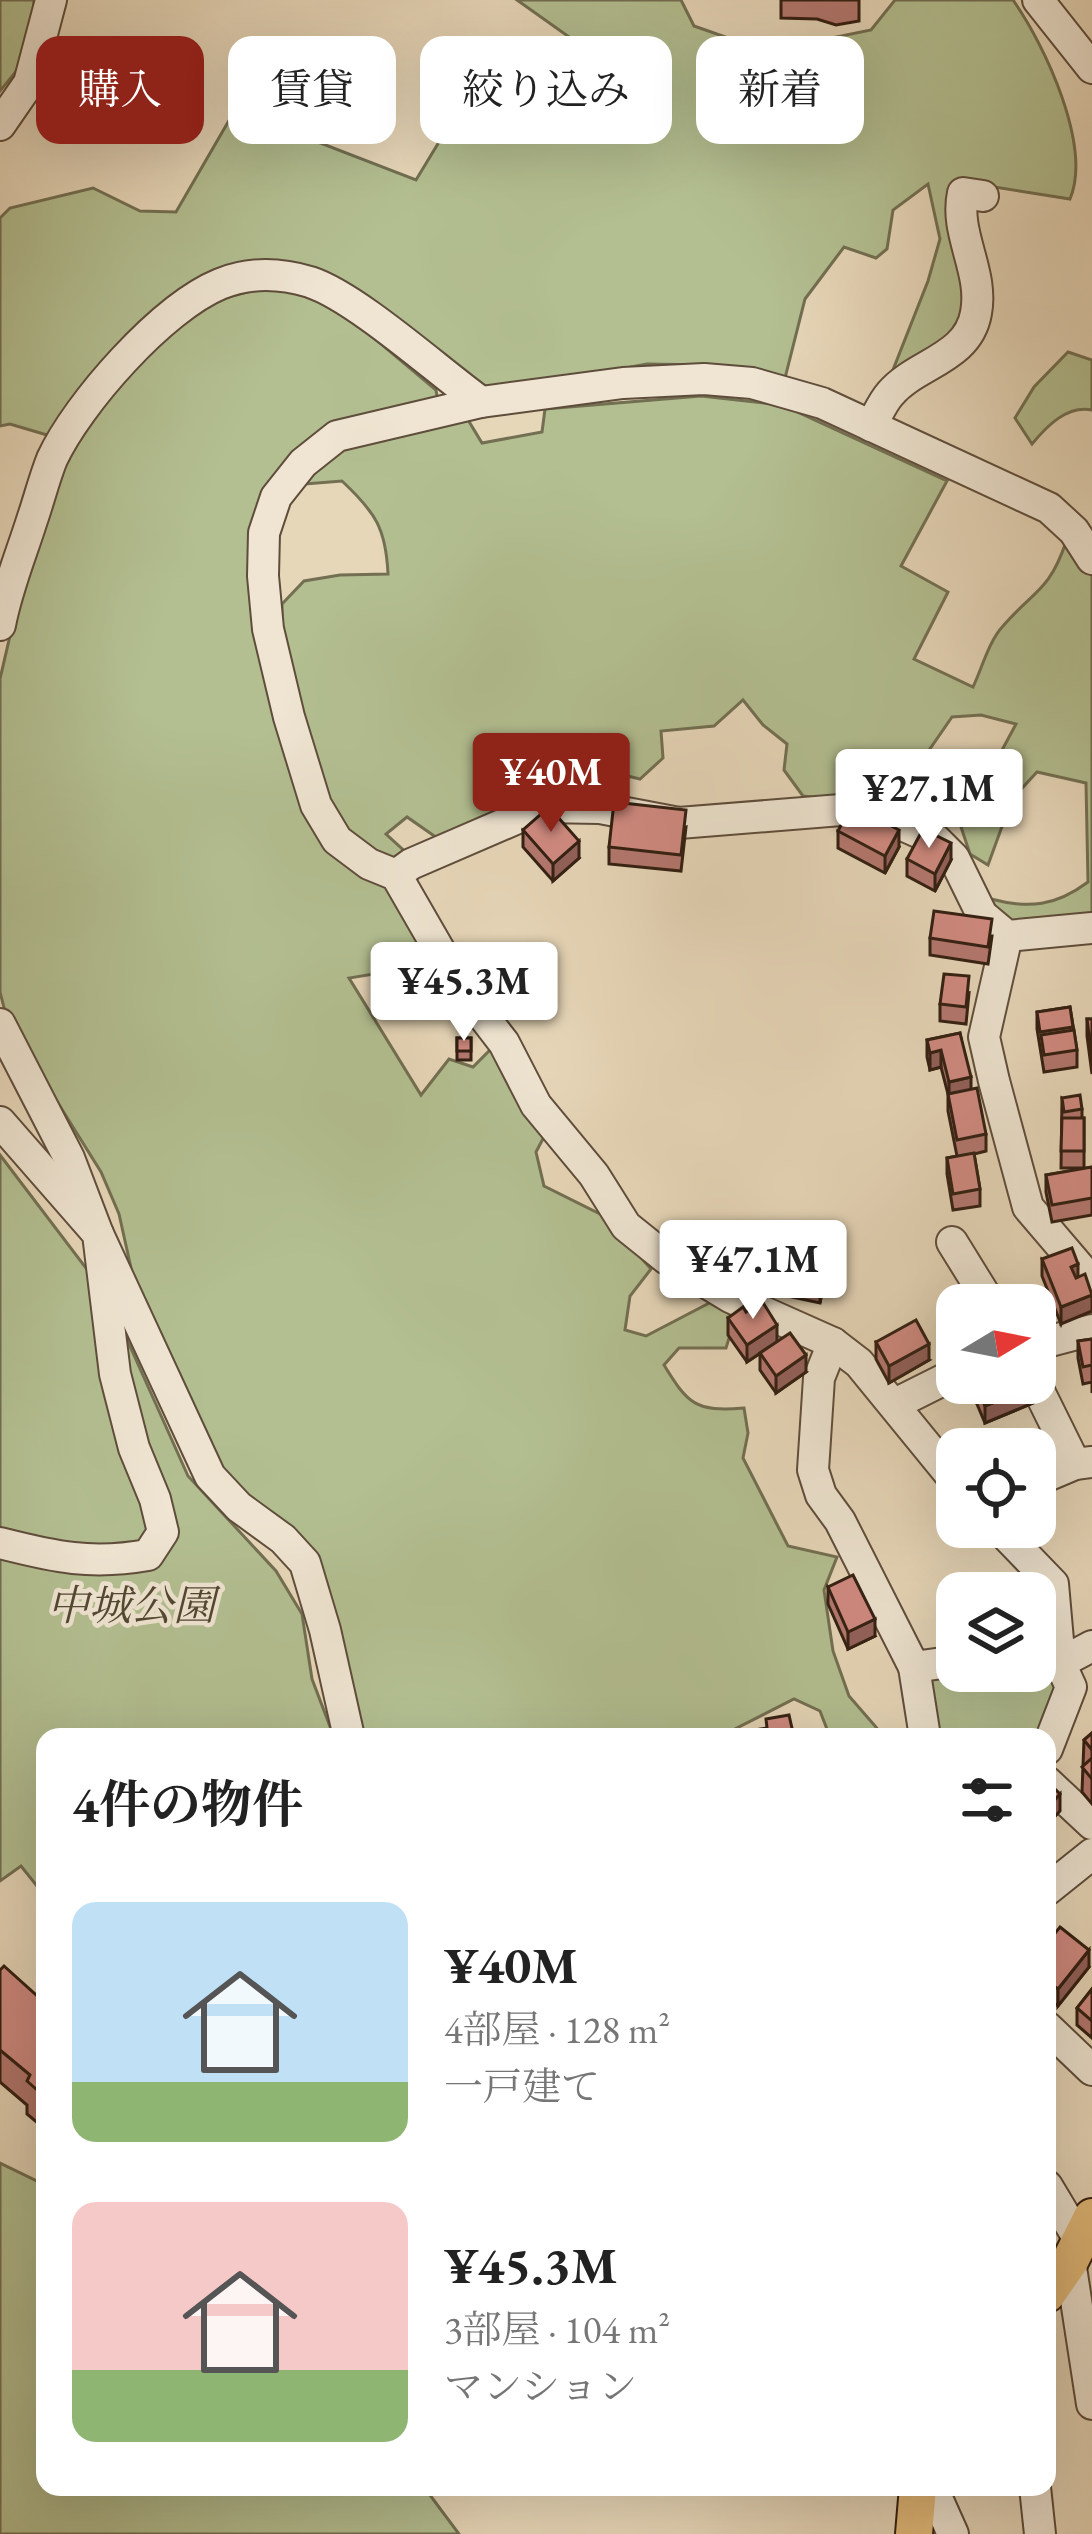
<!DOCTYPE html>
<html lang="ja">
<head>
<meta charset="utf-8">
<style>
  :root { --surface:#fff; --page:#f2f2f2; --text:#222; --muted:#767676; --accent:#8f2418 }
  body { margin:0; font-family:"EB Garamond","Noto Serif JP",serif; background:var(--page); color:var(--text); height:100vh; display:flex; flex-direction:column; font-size:45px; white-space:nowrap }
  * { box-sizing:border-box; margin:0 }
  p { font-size:39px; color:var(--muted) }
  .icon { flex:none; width:66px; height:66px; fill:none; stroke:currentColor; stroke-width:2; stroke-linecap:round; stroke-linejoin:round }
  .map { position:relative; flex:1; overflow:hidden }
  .side { position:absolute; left:36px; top:1728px; width:1020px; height:768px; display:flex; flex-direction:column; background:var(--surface); border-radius:24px; box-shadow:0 12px 48px #0002 }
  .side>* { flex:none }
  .banner { position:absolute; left:36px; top:36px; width:1020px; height:108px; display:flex; gap:24px }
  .needle { width:78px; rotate:80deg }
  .controls { position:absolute; left:936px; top:1284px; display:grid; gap:24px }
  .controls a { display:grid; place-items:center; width:120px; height:120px; border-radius:24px; background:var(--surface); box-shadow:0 12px 48px #0002; font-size:60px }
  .price { position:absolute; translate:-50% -102px; padding:0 27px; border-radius:12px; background:#fff; color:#222; font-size:39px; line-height:78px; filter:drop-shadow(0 3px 6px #0008) }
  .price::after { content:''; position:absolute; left:50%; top:72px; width:36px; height:27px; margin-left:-18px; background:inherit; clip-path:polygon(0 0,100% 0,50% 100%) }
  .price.active { background:var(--accent); color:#fff }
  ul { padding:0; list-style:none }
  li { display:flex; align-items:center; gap:36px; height:300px; padding:0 36px }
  li span { display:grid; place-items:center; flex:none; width:336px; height:240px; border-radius:24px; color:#555 }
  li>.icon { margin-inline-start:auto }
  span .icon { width:144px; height:144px; fill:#fffc; stroke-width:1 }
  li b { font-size:51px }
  h2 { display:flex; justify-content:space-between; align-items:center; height:144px; padding:0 36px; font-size:51px }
  .pill { padding:0 42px; border-radius:24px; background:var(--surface); box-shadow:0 12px 48px #0002; font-size:42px; line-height:108px }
  .pill.active { background:var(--accent); color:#fff }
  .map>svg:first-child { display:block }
  .green { fill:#b3bf91; stroke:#726f52; stroke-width:3 }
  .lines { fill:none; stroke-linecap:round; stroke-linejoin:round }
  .minor-casing { stroke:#5f4d3c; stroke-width:34 }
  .major-casing { stroke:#321f12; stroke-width:40 }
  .minor { stroke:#efe5d2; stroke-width:30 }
  .major { stroke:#e4bc7c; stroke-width:36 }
  .wall { fill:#b47870; stroke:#321f12; stroke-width:3 }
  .shaded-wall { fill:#92615b; stroke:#321f12; stroke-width:3 }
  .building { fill:#d18b82; stroke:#321f12; stroke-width:3 }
  .labels { text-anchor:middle; stroke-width:9; stroke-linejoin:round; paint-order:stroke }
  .park-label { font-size:42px; font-style:italic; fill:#524732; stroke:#efe5d2 }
</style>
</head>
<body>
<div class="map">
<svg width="1092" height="2534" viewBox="0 0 1092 2534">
  <rect width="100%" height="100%" fill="#e7d7b9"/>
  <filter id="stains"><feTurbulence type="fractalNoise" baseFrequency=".00167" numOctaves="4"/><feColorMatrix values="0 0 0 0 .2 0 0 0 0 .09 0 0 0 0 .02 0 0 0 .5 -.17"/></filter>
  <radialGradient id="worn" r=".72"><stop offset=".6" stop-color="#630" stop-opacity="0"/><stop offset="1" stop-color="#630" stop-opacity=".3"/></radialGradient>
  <!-- green -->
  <g class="green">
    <path d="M0 0H34L31 53 0 91Z"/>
    <path d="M517 0H681L694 26 748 45 817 41 871 30 895 0H1013C1046 47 1092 147 1070 199L957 181 969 296 956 333 889 380 928 281 940 239 928 184 893 210 887 249 876 258 844 247 805 299 785 378 711 365 647 364 484 394 270 267 101 372 47 435 10 424 0 426V218L10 208 93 188 140 211 176 212 235 110 416 180 482 71 537 112 584 134 572 39Z"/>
    <path d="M297 286 342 311 436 390 438 402 327 430 252 542 308 821 394 890 434 964 349 978 421 1095 449 1059 473 1067 492 1048 545 1135 536 1152 544 1186 604 1216 651 1269 630 1296 625 1330 646 1336 719 1298 734 1322 726 1348H679L664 1365C688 1404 695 1412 744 1408L748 1433 743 1458 788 1546 837 1557 824 1590 833 1651 849 1696 881 1733 912 1729 914 1737H830L820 1711 794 1699 727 1733 728 1737H360L326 1607 220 1472 133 1277 119 1214 101 1172 8 1023 0 992V679L19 597 65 457 111 390 151 345 210 302 251 291Z"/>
    <path d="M1068 352 1092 360V410C1067 405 1047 426 1032 444L1015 418 1034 387Z"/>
    <path d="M701 396 782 405 947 481 901 566 948 592 914 659 973 687C982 668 989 641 1003 626 1033 591 1049 592 1066 542L1092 576V917L1038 924 1002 919 991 899C1029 909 1056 906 1088 882L1086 783 1037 772 1012 799 988 865 970 854 961 827 1016 724 981 715 952 717 914 772 879 784 857 803 803 796 784 770 787 744 763 725 743 700 714 726 661 731 663 758 640 779 607 771 573 789 529 801 440 840 407 817 386 834 410 856 379 859 349 838 324 793 282 644V604L304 581 340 575 388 574C386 528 375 512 342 481L305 484C346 431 402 428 465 415L482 443 542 432 545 409Z"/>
    <path d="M0 1155 108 1297 188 1476 276 1571 302 1614 312 1679 334 1737H45V1896L21 1866 0 1881Z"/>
    <path d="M957 1671 1043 1673 1058 1688 1044 1737H935L923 1675Z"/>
    <path d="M0 2163 45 2185V2487H424L459 2534H0Z"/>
  </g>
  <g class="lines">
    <defs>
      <g id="minor">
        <path d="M1038 0 1092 68"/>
        <path d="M0 125 29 83 51 0"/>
        <path d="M871 426C877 416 882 403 890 394 916 363 968 359 976 313 984 271 954 234 963 193L983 196"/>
        <path d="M0 625C7 588 21 555 32 520 39 500 44 479 52 459 78 403 162 308 220 284 249 272 280 273 310 282 356 297 438 371 481 402"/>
        <path d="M396 875 411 864 543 807 600 808 679 823 841 810 900 824 936 840 954 858 982 915 1007 936 1092 928"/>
        <path d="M1007 936 984 1037 994 1081 1028 1207 1092 1282"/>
        <path d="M0 1024 69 1158 98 1234 210 1476 239 1507 283 1539 305 1563 325 1630 349 1737"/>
        <path d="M0 1122 98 1234 115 1374 134 1448 155 1499 163 1532 148 1555C91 1565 55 1557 0 1543"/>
        <path d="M952 1242 991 1305"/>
        <path d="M833 1343 819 1378 813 1470 821 1495 840 1521 914 1667 957 1661"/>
        <path d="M1035 1345 1092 1330"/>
        <path d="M1035 1383 1075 1464"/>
        <path d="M895 1404 957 1373"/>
        <path d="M1035 1481 1075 1464 1092 1462"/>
        <path d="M957 1483 859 1363 833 1343 730 1297 667 1259 626 1226 594 1175 536 1105 504 1043 460 986 396 875 369 864 337 840 316 805 289 717 268 629 263 576 264 533 276 497 303 463 337 436 481 402 623 383 704 379 752 383 822 403 1049 508 1074 531 1092 559"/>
        <path d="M998 1527 1053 1584 1060 1663 1092 1646"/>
        <path d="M1035 1660 1060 1663 1071 1687 1047 1749"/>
        <path d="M914 1667 925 1737"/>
        <path d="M1047 1782 1092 1824"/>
        <path d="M1047 1890 1092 1854"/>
        <path d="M1047 2027 1092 2070"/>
        <path d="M1047 2186 1080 2241"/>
        <path d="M1070 2261 1092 2404"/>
        <path d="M932 2487 953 2534"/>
        <path d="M1035 2487 1040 2534"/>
      </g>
      <g id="major">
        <path d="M1047 2294 1070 2261 1092 2217"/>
        <path d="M914 2534 918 2487"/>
      </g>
    </defs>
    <!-- minor casing -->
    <use href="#minor" class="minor-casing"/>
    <!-- major casing -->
    <use href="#major" class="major-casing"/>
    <!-- minor -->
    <use href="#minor" class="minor"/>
    <!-- major -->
    <use href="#major" class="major"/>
  </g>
  <!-- wall -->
  <g class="wall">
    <path d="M781 0H859V21L836 25 817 19 781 18Z"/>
    <path d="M686 827 681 871 609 864V847Z"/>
    <path d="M523 830 579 858 553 881 523 847Z"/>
    <path d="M838 831 899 847 885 873 838 848Z"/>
    <path d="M907 859 951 860 935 891 907 876Z"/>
    <path d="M992 936 988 964 930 955V938Z"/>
    <path d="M969 993 966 1024 940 1021V1004Z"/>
    <path d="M1070 1007 1077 1050V1067L1044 1072 1037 1029V1012Z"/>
    <path d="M1087 1019H1092V1074L1087 1036Z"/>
    <path d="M960 1033 971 1089 986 1134V1151L974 1154 980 1189V1206L953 1210 947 1174V1158L957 1156 948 1111V1094L941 1067 930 1070 927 1057V1040Z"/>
    <rect x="457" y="1038" width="14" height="22"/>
    <path d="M1062 1098 1082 1109V1118H1084V1168H1061Z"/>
    <path d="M1092 1167V1215L1052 1222 1046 1192V1175Z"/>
    <path d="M1042 1259 1078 1277 1061 1324 1042 1276Z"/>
    <path d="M792 1280 824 1281 820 1303 792 1297Z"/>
    <path d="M728 1318 777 1342 747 1362 728 1335Z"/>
    <path d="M1092 1339V1393V1382L1083 1384 1078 1358V1341Z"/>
    <path d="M876 1342 929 1360 889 1383 876 1359Z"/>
    <path d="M760 1353 806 1372 776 1393 760 1370Z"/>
    <path d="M971 1383H1032L1033 1403 985 1423 971 1390Z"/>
    <path d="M828 1587 875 1636 848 1649 828 1604Z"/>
    <path d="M1092 1733V1804L1082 1792 1084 1740Z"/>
    <path d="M1047 1943 1089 1967 1058 2006 1047 1997Z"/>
    <path d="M0 1970 45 2003V2129L27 2114V2105L0 2082Z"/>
    <path d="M1092 1989V2038L1077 2025V2008Z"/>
  </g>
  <!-- shaded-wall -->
  <g class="shaded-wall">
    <path d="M899 830V847L885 873V856Z"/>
    <path d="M579 841V858L553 881V864Z"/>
    <path d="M951 843V860L935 891V874Z"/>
    <path d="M941 1050V1067L930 1070V1053Z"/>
    <path d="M971 1077V1094L949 1099V1082Z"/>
    <path d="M824 1264V1281L820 1303V1286Z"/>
    <path d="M1078 1264V1280L1071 1283V1267Z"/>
    <path d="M1092 1295V1311L1061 1324V1307Z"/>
    <path d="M777 1325V1342L747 1362V1345Z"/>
    <path d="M929 1344V1360L889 1383V1366Z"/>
    <path d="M806 1355V1372L776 1393V1376Z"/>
    <path d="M1033 1386V1403L985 1423V1406Z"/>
    <path d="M875 1619V1636L848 1649V1632Z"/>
    <path d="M1060 1794V1811L1047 1825V1808Z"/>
    <path d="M1089 1950V1967L1058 2006V1989Z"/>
  </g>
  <!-- building -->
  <g class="building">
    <path d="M614 802 686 810 681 855 609 847Z"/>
    <path d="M852 805 899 830 885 856 838 831Z"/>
    <path d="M549 807 579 841 553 864 523 830Z"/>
    <path d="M923 829 951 843 935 874 907 859Z"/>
    <path d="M934 911 992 919 988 947 930 938Z"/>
    <path d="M944 974 969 976 966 1007 940 1004Z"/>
    <path d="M1070 1007 1073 1027 1040 1032 1037 1012Z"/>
    <path d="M1087 1019H1092V1057Z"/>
    <path d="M1074 1030 1077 1050 1044 1055 1041 1035Z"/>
    <path d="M960 1033 971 1077 949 1082 941 1050 930 1053 927 1040Z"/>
    <rect x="457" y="1038" width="14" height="13"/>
    <path d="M977 1088 986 1134 957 1140 948 1094Z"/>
    <path d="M1080 1095 1082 1109 1064 1112 1062 1098Z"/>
    <path d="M1062 1118H1084V1151H1061Z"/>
    <path d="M974 1153 980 1189 953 1194 947 1158Z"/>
    <path d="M1092 1167V1198L1052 1205 1046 1175Z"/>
    <path d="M1072 1248 1078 1264 1071 1267 1076 1278 1085 1274 1092 1295 1061 1307 1042 1259Z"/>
    <path d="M796 1259 824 1264 820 1286 792 1280Z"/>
    <path d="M762 1301 777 1325 747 1345 728 1318 743 1307 746 1312Z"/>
    <path d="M916 1320 929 1344 889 1366 876 1342Z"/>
    <path d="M790 1333 806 1355 776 1376 760 1353Z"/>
    <path d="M1092 1339V1365L1083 1367 1078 1341Z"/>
    <path d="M976 1383H1032L1033 1386 985 1406Z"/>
    <path d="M853 1575 875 1619 848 1632 828 1587Z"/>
    <path d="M789 1715 794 1737H761L760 1729 767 1728 766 1719Z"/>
    <path d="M1092 1733V1750L1084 1740Z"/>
    <path d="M1092 1758V1779L1082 1767Z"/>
    <path d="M1047 1781 1060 1794 1047 1808Z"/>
    <path d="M1060 1927 1089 1950 1058 1989 1047 1981V1943Z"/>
    <path d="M4 1966 45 2003V2097L27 2081 30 2075 0 2050V1970Z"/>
    <path d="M1092 1989V2021L1077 2008Z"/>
  </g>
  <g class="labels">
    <!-- park labels -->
    <g class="park-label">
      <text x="131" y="1620">中城公園</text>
    </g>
  </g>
  <rect width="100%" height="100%" filter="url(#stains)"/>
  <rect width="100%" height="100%" fill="url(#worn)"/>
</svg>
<div class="controls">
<a><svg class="needle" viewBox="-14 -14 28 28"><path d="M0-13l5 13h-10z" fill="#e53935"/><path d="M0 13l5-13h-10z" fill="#767676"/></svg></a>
<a><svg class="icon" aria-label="locate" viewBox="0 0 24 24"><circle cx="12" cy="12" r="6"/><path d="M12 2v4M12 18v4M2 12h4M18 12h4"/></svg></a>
<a><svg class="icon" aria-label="layers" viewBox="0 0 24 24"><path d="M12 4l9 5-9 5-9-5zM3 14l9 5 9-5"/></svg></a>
</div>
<b class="price active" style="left:551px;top:835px">¥40M</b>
<b class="price" style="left:929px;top:851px">¥27.1M</b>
<b class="price" style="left:464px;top:1044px">¥45.3M</b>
<b class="price" style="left:753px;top:1322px">¥47.1M</b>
<div class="banner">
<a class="pill active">購入</a>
<a class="pill">賃貸</a>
<a class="pill">絞り込み</a>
<a class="pill">新着</a>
</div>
<section class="side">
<h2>4件の物件<svg class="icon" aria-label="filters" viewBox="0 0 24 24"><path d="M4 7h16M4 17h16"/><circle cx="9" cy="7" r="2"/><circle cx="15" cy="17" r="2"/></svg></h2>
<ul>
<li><span style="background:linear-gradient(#bfe0f5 75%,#8fb573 0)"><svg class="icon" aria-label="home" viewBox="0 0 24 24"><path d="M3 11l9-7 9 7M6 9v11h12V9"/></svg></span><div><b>¥40M</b><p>4部屋 · 128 m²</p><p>一戸建て</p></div></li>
<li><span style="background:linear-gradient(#f6c9c9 70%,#8fb573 0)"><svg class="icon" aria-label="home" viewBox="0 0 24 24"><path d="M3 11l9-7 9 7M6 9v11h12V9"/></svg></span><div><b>¥45.3M</b><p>3部屋 · 104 m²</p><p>マンション</p></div></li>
</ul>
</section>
</div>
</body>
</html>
